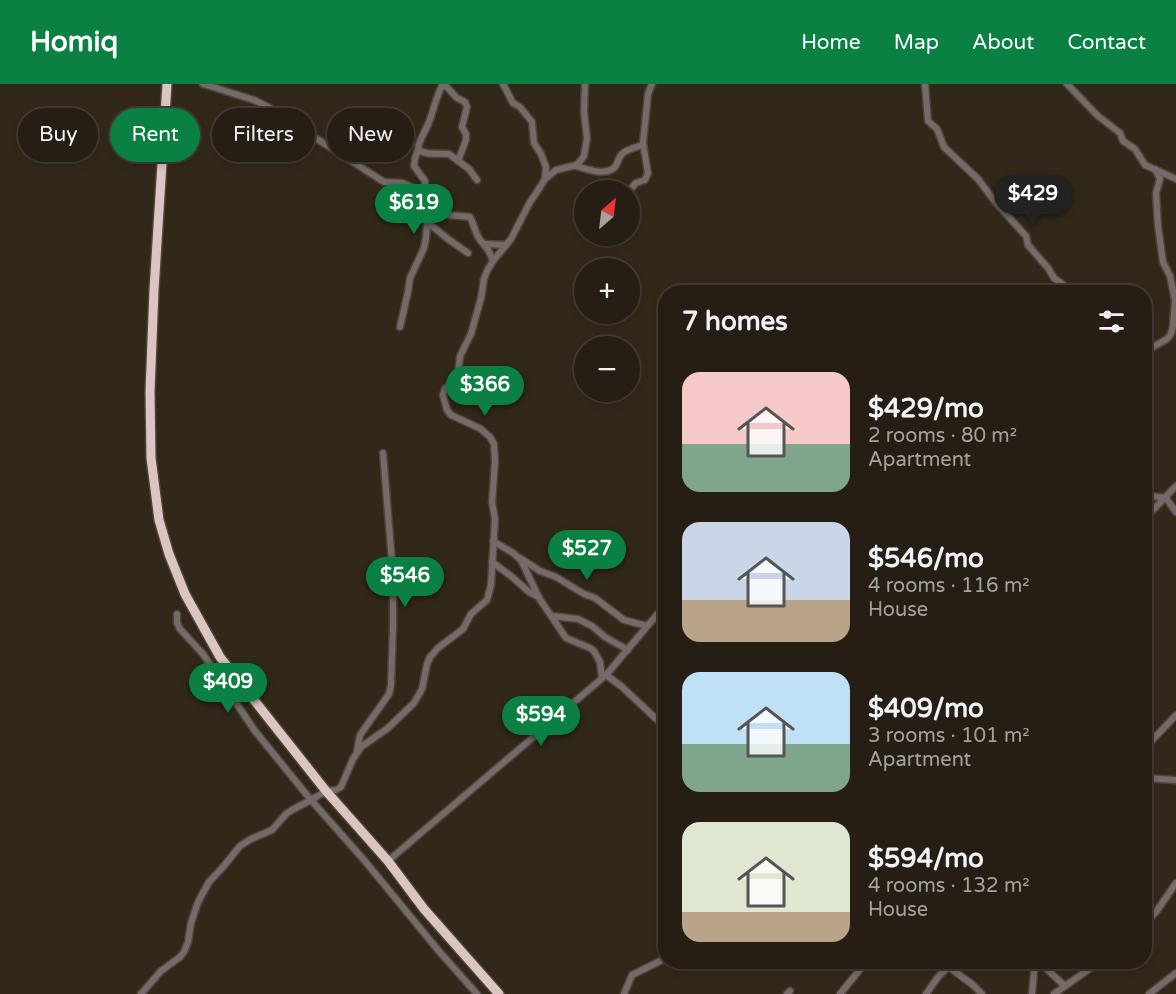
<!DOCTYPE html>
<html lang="en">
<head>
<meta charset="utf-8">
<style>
  :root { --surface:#261e14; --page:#322b22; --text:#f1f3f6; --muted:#a4a2a0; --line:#423c34; --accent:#0b8043 }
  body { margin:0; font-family:"Varela Round",sans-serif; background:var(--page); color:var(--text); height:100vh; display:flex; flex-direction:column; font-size:22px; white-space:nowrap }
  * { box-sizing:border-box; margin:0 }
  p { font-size:20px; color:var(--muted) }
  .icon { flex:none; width:33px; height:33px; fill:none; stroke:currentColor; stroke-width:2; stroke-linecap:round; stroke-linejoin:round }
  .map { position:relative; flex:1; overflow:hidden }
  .details { position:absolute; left:658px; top:201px; width:494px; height:684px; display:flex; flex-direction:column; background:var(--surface); border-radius:24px; box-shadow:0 3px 9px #0003,0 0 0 2px var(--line) }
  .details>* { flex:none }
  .top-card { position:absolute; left:18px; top:24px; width:550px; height:54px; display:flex; gap:12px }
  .needle { width:39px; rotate:28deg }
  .tools { position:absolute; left:574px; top:96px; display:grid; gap:12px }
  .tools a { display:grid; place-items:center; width:66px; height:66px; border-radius:50%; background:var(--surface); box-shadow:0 3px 9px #0003,0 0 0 2px var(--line); font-size:30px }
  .price { position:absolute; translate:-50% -51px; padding:0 14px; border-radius:21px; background:var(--accent); color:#fff; font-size:20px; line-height:39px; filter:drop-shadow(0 2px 3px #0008) }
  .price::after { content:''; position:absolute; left:50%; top:36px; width:18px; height:14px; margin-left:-9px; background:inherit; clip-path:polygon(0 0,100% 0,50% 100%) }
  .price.on { background:#222; color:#fff }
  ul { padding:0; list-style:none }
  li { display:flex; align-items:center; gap:18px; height:150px; padding:0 24px }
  li span { display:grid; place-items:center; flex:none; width:168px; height:120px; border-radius:18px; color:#555 }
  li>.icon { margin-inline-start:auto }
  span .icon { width:72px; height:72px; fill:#fffc; stroke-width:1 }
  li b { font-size:26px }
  h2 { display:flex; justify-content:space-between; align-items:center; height:72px; padding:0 24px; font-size:26px }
  .chip { padding:0 21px; border-radius:27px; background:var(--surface); box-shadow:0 3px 9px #0003,0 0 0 2px var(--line); font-size:21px; line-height:54px }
  .chip.on { background:var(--accent); color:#fff }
  header { display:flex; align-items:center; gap:36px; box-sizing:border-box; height:84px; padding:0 30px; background:var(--accent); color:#fff }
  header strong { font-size:28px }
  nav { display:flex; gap:33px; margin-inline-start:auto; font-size:21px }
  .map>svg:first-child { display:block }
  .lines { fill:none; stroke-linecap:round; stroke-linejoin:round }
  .minor-casing { stroke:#4d4436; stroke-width:9 }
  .highway-casing { stroke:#4d4436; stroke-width:12 }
  .minor { stroke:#746a69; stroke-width:6 }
  .highway { stroke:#dcc4c2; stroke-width:9 }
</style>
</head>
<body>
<header>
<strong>Homiq</strong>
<nav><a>Home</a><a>Map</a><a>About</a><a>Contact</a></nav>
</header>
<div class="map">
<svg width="1176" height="910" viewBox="0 0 1176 910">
  <rect width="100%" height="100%" fill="#32281a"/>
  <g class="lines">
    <defs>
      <g id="minor">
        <path d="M203 0 254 16 270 24 272 26 384 98 403 99 425 109"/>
        <path d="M443 0C436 12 434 25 429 38 426 47 419 55 418 65 426 72 438 69 449 70L469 85 477 96"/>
        <path d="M444 0 457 14 465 18 467 23 462 43 466 50V56L458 77"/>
        <path d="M503 0 513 19 520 23 532 38 534 59 541 70 546 83 545 94"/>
        <path d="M925 0 928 37 937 45 944 63 978 95 996 119 1026 152 1028 161 1048 184 1054 194 1066 203 1079 208"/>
        <path d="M1067 0 1098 32 1120 49 1123 57 1135 65 1145 81 1176 95"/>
        <path d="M576 82C587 85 603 92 614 84 618 80 618 75 621 71 626 65 637 63 643 61"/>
        <path d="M630 106 636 99 645 96 648 89 643 59 648 10 652 0"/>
        <path d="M428 125 437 126 449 131 470 133C474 140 475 149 480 156 487 164 489 166 493 177"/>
        <path d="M427 138 448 155 468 169"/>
        <path d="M484 160 506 161"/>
        <path d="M400 243 408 208 410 194 424 164 426 154 428 125 425 109V97L414 82 415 74 418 66"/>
        <path d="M1144 280 1151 264 1167 255 1171 250 1173 242 1175 216 1170 192 1163 178 1158 142 1156 109 1160 95 1155 85"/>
        <path d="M1144 327 1149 355 1144 378"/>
        <path d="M1144 411 1166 414 1176 428"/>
        <path d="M1144 437 1150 429 1176 402"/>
        <path d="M493 457 513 469 521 476 539 514 566 554 590 564 594 567 600 578 602 593"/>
        <path d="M520 474 540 487 556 493 584 510 595 514 624 536 647 542"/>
        <path d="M492 478 511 492 529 508 539 513"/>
        <path d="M177 530V539L180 545 203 570 255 647 311 716 364 776 438 866 477 910"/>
        <path d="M552 532 578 535 592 542 605 553 628 566"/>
        <path d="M606 591 621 602 666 644"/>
        <path d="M1144 665 1176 631"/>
        <path d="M357 667 360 651 389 610 391 601 393 543V490L383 369"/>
        <path d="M1144 694 1176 696"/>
        <path d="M388 777 606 591 666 520"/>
        <path d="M1144 840 1156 828 1176 799"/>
        <path d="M942 878 973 901 982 910"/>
        <path d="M1039 878 1065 902"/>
        <path d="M141 910 161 887 180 873 184 868 188 858 191 839 198 818 209 798 223 783 240 762 251 755 272 746 286 730 292 726 311 716 326 707 336 706 341 703 353 675 361 663 388 644 414 619 422 605 427 580 430 573 438 564 463 545 471 530 487 516 491 501 495 435 492 418 495 378 494 360 490 353 481 345 451 331 447 326 443 311 445 305 455 295 458 290 460 272 471 250 481 214 484 195 487 187 493 177 511 155 530 118 535 111 545 95 556 86 577 81 584 72 587 54 584 28 585 0"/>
        <path d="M624 910 632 891 666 874"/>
        <path d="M787 910 790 907"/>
        <path d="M840 910 866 878"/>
        <path d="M926 910 938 893 948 883"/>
        <path d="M1032 910 1035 878"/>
        <path d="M1054 910 1099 878"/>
        <path d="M1149 910 1176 889"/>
      </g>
      <path id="highway" d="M167 0 154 206 150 308 151 374 159 436 169 470 185 510 220 573 326 707 388 777 424 825 499 910"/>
    </defs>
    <!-- minor casing -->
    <use href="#minor" class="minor-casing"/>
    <!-- highway casing -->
    <use href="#highway" class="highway-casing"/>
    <!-- minor -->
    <use href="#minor" class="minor"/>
    <!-- highway -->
    <use href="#highway" class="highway"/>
  </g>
</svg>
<div class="tools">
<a><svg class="needle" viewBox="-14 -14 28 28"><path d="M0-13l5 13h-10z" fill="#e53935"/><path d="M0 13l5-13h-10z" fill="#a4a2a0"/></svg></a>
<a>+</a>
<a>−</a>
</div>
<b class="price on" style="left:1033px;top:142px">$429</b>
<b class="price" style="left:414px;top:151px">$619</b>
<b class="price" style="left:485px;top:333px">$366</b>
<b class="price" style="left:587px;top:497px">$527</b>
<b class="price" style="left:405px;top:524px">$546</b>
<b class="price" style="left:228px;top:630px">$409</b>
<b class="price" style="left:541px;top:663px">$594</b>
<div class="top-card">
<a class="chip">Buy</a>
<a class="chip on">Rent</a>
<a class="chip">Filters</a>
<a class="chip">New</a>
</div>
<section class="details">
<h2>7 homes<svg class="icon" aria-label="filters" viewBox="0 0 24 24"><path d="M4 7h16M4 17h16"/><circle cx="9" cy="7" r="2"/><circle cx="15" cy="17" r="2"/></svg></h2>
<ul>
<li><span style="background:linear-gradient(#f6c9c9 60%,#7fa58c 0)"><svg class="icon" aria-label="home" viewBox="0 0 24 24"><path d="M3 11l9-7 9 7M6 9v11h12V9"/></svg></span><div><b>$429/mo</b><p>2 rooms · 80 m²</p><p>Apartment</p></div></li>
<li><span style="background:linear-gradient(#c9d6e8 65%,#b9a48a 0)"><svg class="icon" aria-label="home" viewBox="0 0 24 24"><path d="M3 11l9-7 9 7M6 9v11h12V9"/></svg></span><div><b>$546/mo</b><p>4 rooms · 116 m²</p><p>House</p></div></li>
<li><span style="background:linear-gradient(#bfe0f5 60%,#7fa58c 0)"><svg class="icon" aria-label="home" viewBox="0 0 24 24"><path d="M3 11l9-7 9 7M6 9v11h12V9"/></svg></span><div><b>$409/mo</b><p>3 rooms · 101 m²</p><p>Apartment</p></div></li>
<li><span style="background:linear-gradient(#dfe7d0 75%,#b9a48a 0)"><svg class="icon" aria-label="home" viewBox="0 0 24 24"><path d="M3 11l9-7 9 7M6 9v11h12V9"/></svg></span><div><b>$594/mo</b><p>4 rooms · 132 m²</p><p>House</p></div></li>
</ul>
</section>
</div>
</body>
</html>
